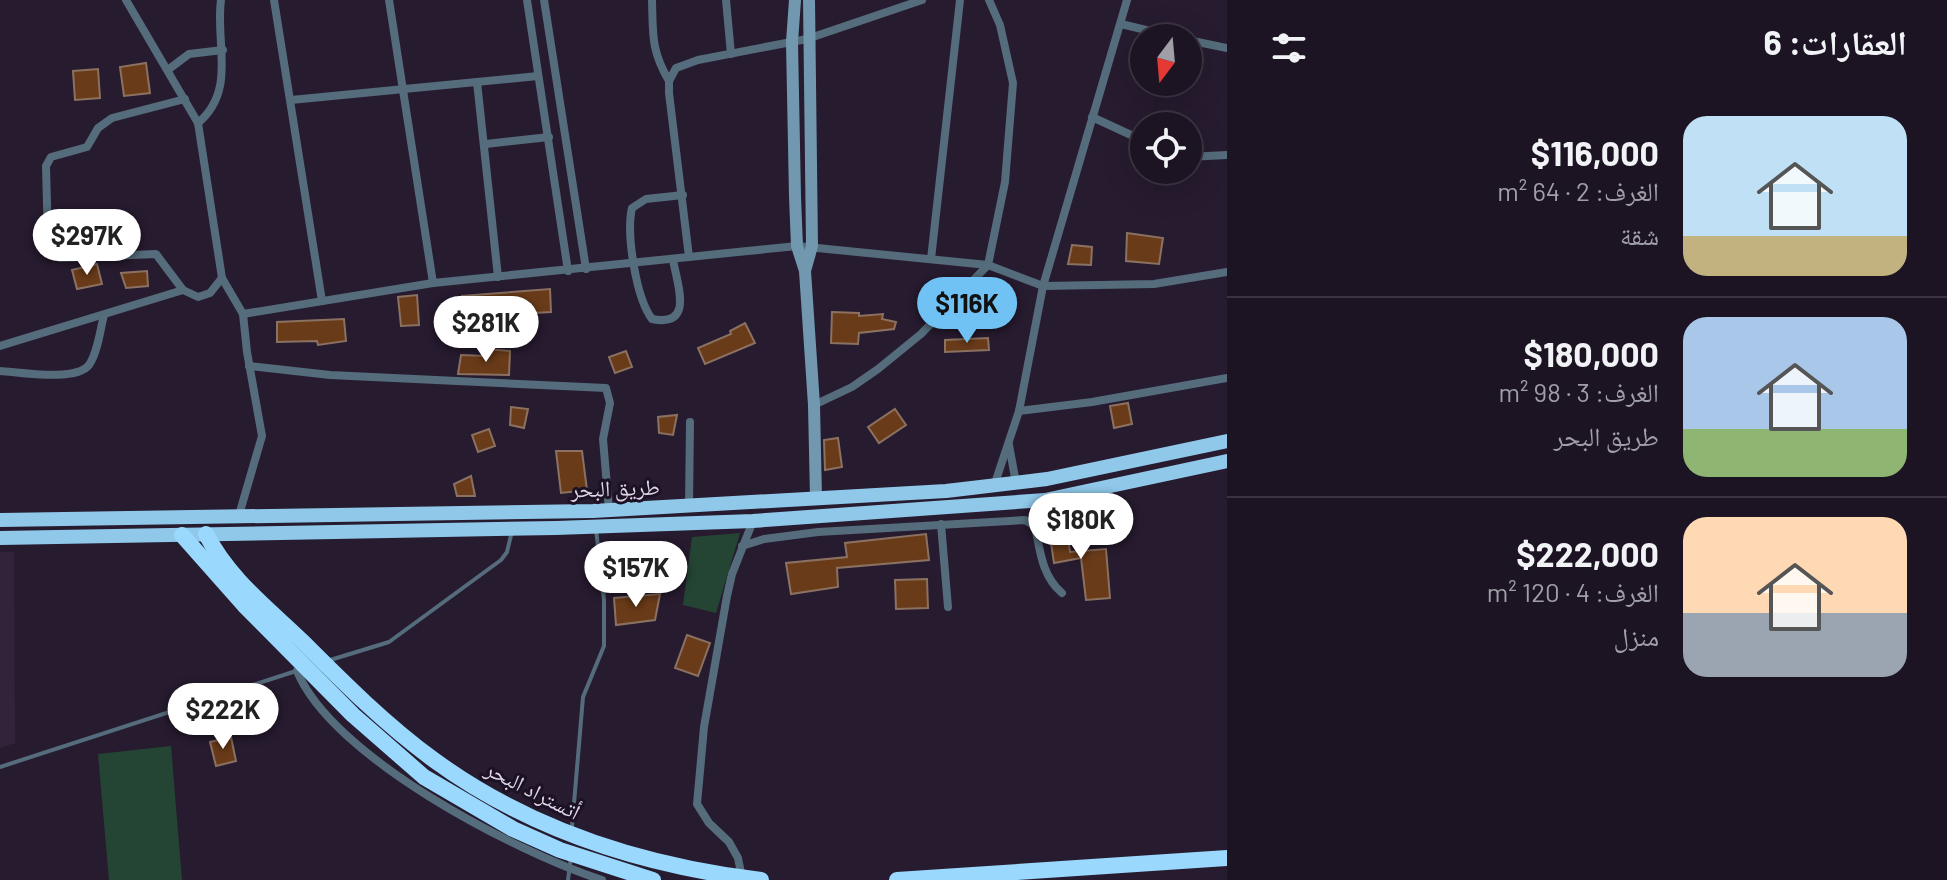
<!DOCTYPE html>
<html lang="ar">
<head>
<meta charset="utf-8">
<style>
  :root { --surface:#1d1423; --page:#251d2b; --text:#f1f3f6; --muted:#a09ea6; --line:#3b3341; --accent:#70c2f4 }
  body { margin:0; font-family:Barlow,"Noto Naskh Arabic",sans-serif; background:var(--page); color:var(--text); direction:rtl; height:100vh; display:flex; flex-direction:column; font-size:30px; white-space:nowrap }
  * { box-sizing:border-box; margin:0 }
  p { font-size:26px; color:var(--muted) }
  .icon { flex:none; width:44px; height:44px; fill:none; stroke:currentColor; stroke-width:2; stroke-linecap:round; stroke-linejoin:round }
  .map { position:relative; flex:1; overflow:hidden; direction:ltr }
  .panel { display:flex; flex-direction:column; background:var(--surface); width:720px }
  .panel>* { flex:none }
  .needle { width:52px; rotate:196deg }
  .fabs { position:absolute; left:1130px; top:24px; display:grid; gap:16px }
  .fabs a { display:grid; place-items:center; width:72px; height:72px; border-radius:50%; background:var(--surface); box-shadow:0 8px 32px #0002,0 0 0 2px var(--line); font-size:40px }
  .price { position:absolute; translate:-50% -68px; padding:0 18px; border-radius:28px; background:#fff; color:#222; font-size:26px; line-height:52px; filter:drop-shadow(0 2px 4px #0008) }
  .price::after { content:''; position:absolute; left:50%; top:48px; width:24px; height:18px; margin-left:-12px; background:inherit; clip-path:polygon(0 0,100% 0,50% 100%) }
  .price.current { background:var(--accent); color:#111 }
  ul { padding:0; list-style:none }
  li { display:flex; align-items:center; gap:24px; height:200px; padding:0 40px }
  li+li { border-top:2px solid var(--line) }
  li span { display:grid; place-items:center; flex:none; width:224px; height:160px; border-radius:24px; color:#555 }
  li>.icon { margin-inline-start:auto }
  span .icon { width:96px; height:96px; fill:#fffc; stroke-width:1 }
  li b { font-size:34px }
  h2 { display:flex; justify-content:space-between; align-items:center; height:96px; padding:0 40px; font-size:34px }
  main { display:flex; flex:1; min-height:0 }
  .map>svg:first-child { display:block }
  .built { fill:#32233b }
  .green { fill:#244534 }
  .building { fill:#6a3b19; stroke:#8b7161; stroke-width:2 }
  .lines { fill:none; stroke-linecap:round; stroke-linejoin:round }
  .service { stroke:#546c7b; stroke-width:4 }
  .minor { stroke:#546c7b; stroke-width:8 }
  .secondary { stroke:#7198af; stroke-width:12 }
  .trunk { stroke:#90c8ea; stroke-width:14 }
  .motorway { stroke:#9ad8fd; stroke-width:16 }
  .labels { text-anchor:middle; stroke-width:6; stroke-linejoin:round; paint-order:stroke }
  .street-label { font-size:22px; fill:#ded6e4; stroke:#1d1125 }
</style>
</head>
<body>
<main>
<section class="panel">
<h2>العقارات: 6<svg class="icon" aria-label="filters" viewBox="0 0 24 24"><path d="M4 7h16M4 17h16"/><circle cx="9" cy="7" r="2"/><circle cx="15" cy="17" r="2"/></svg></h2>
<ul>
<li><span style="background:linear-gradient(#bfe0f5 75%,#c2b280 0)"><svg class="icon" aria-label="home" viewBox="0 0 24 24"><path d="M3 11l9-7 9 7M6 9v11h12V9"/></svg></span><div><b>$116,000</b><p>الغرف: 2 · 64 m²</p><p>شقة</p></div></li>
<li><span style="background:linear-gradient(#a9c7e8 70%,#8fb573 0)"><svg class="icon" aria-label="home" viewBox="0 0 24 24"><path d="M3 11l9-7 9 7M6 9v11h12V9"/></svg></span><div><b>$180,000</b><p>الغرف: 3 · 98 m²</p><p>طريق البحر</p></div></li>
<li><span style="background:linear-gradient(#ffd9b3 60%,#9aa5b1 0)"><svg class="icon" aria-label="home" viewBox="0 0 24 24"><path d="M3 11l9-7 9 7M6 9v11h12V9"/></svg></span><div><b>$222,000</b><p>الغرف: 4 · 120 m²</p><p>منزل</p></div></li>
</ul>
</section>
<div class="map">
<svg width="1227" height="880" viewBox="0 0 1227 880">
  <rect width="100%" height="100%" fill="#271b2f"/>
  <!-- built -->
  <path class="built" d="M0 552H14L15 743 0 748Z"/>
  <!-- green -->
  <g class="green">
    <path d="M740 533 716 613 683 605 692 537Z"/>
    <path d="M171 746 182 880H109L98 754Z"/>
  </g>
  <!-- building -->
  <g class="building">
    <path d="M146 63 150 93 124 96 120 67Z"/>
    <path d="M98 69 100 98 75 100 73 71Z"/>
    <path d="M1127 233 1163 238 1159 264 1126 261Z"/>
    <path d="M1072 245 1092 247 1091 265 1068 264Z"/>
    <path d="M97 264 102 284 77 289 72 270Z"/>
    <path d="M147 271 148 286 126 288 121 273Z"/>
    <path d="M550 289 551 312 516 314 515 306 464 313 462 296Z"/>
    <path d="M417 295 419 325 401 326 398 297Z"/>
    <path d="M832 312 859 313V316L883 314 882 319 896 322 894 329 859 333 858 344 831 343Z"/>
    <path d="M344 319 346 341 318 345 317 341 277 342V322Z"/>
    <path d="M745 323 755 343 705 364 698 348 731 334 730 331Z"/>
    <path d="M988 338 989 350 945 352V340Z"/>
    <path d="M488 349 510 351 509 375 458 374 461 355 487 356Z"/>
    <path d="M626 351 632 367 615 373 609 357Z"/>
    <path d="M1128 403 1132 424 1114 428 1110 406Z"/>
    <path d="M511 407 528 409 524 428 510 425Z"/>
    <path d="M895 409 906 425 879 443 868 427Z"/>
    <path d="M677 415 673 435 659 433 658 417Z"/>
    <path d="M489 429 495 446 478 452 472 435Z"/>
    <path d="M838 438 842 467 825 470 824 440Z"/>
    <path d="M556 451H582L587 490 561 493Z"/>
    <path d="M471 476 475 496H457L454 484Z"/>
    <path d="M1047 516 1066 522 1070 552 1106 549 1110 598 1086 600 1081 558 1054 563Z"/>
    <path d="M926 534 929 560 837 568 838 587 791 594 786 563 847 557 845 543Z"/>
    <path d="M927 579 928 608 896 609 895 580Z"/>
    <path d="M660 594 655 620 616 625 614 598Z"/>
    <path d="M687 635 710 643 698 676 675 668Z"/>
    <path d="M231 737 236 761 216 766 210 742Z"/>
  </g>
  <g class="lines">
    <!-- service -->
    <g class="service">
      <path d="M327 661 389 642 501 560 507 552 512 531"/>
      <path d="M0 767 296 671"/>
      <path d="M572 827 583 697 604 646V600L596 529"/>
      <path d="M568 880 571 856"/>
    </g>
    <!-- minor -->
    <g class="minor">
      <path d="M126 0 198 123 222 278 243 314 247 352 262 436 239 515"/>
      <path d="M274 0 322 301"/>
      <path d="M389 0 433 283"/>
      <path d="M527 0 568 271"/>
      <path d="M544 0 586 269"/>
      <path d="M652 0C653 35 651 50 669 81"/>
      <path d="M726 0 731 54"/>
      <path d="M1121 24 1179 38"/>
      <path d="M1188 40 1227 48"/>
      <path d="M169 69 189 54 223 50"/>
      <path d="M477 82 498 277"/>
      <path d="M185 99 112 118 98 128 87 147 51 157 46 166 48 242 52 254 60 258 156 254 183 290 198 297 210 293 222 278"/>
      <path d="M291 100 538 76"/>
      <path d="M1092 117 1144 141"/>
      <path d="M198 123C237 90 215 43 221 0"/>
      <path d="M486 144 549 137"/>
      <path d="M1188 157 1227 155"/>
      <path d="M689 257 669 93V81L676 68 698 60 807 39 922 0"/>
      <path d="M673 259C676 282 696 328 652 319 636 298 626 234 632 208L646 199 683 195"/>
      <path d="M931 259 960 0"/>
      <path d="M243 314 433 283 797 246 988 265 1043 286 1154 284 1227 272"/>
      <path d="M0 346 183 290"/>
      <path d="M249 366 330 375 606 388 610 403 603 439 609 510"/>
      <path d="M0 371C19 372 76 382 89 365 98 352 100 330 104 315"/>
      <path d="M814 405 852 387 878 369 921 334 988 265 1005 182 1013 83 1000 25 989 0"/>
      <path d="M1019 411 1092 402 1227 378"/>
      <path d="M1009 445 1016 483"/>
      <path d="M994 486 1019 411 1043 286 1127 0"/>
      <path d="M689 506 690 422"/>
      <path d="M941 524 948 607"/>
      <path d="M742 546 764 539 818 532 1025 520 1035 526C1040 551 1042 576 1062 593"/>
      <path d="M297 671C332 757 516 852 602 880"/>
      <path d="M742 878 738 858 729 842 709 823 697 804 704 727 727 596 732 574 753 521"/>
    </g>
    <!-- secondary -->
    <g class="secondary">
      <path d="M795 0 792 42 795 197 797 246 805 271 814 405 816 498"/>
      <path d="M805 271 812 246 809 0"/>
    </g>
    <!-- trunk -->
    <g class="trunk">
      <path d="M0 520 593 511 946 491 1047 479 1227 441"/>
      <path d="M0 538 556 528 753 521 1045 500 1227 461"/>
    </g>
    <!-- motorway -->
    <g class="motorway">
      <path d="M206 534C229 579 268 608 303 642 344 683 386 725 434 760 530 830 644 866 761 880"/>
      <path d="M182 535 244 605 353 715 424 777 513 829 560 850 653 880"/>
      <path d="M897 880 1227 858"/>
    </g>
  </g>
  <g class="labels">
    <!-- street labels -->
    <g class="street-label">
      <text transform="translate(615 488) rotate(-2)" y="8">طريق البحر</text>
      <text transform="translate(533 790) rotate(27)" y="8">أتستراد البحر</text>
    </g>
  </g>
</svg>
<div class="fabs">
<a><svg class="needle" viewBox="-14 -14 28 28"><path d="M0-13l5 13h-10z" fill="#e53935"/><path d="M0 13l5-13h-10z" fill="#a09ea6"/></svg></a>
<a><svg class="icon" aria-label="locate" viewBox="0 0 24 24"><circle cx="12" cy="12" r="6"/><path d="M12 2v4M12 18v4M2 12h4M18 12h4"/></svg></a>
</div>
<b class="price" style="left:87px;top:277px">$297K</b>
<b class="price current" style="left:967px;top:345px">$116K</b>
<b class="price" style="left:486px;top:364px">$281K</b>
<b class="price" style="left:1081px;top:561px">$180K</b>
<b class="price" style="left:636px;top:609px">$157K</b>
<b class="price" style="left:223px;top:751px">$222K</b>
</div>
</main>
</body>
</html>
